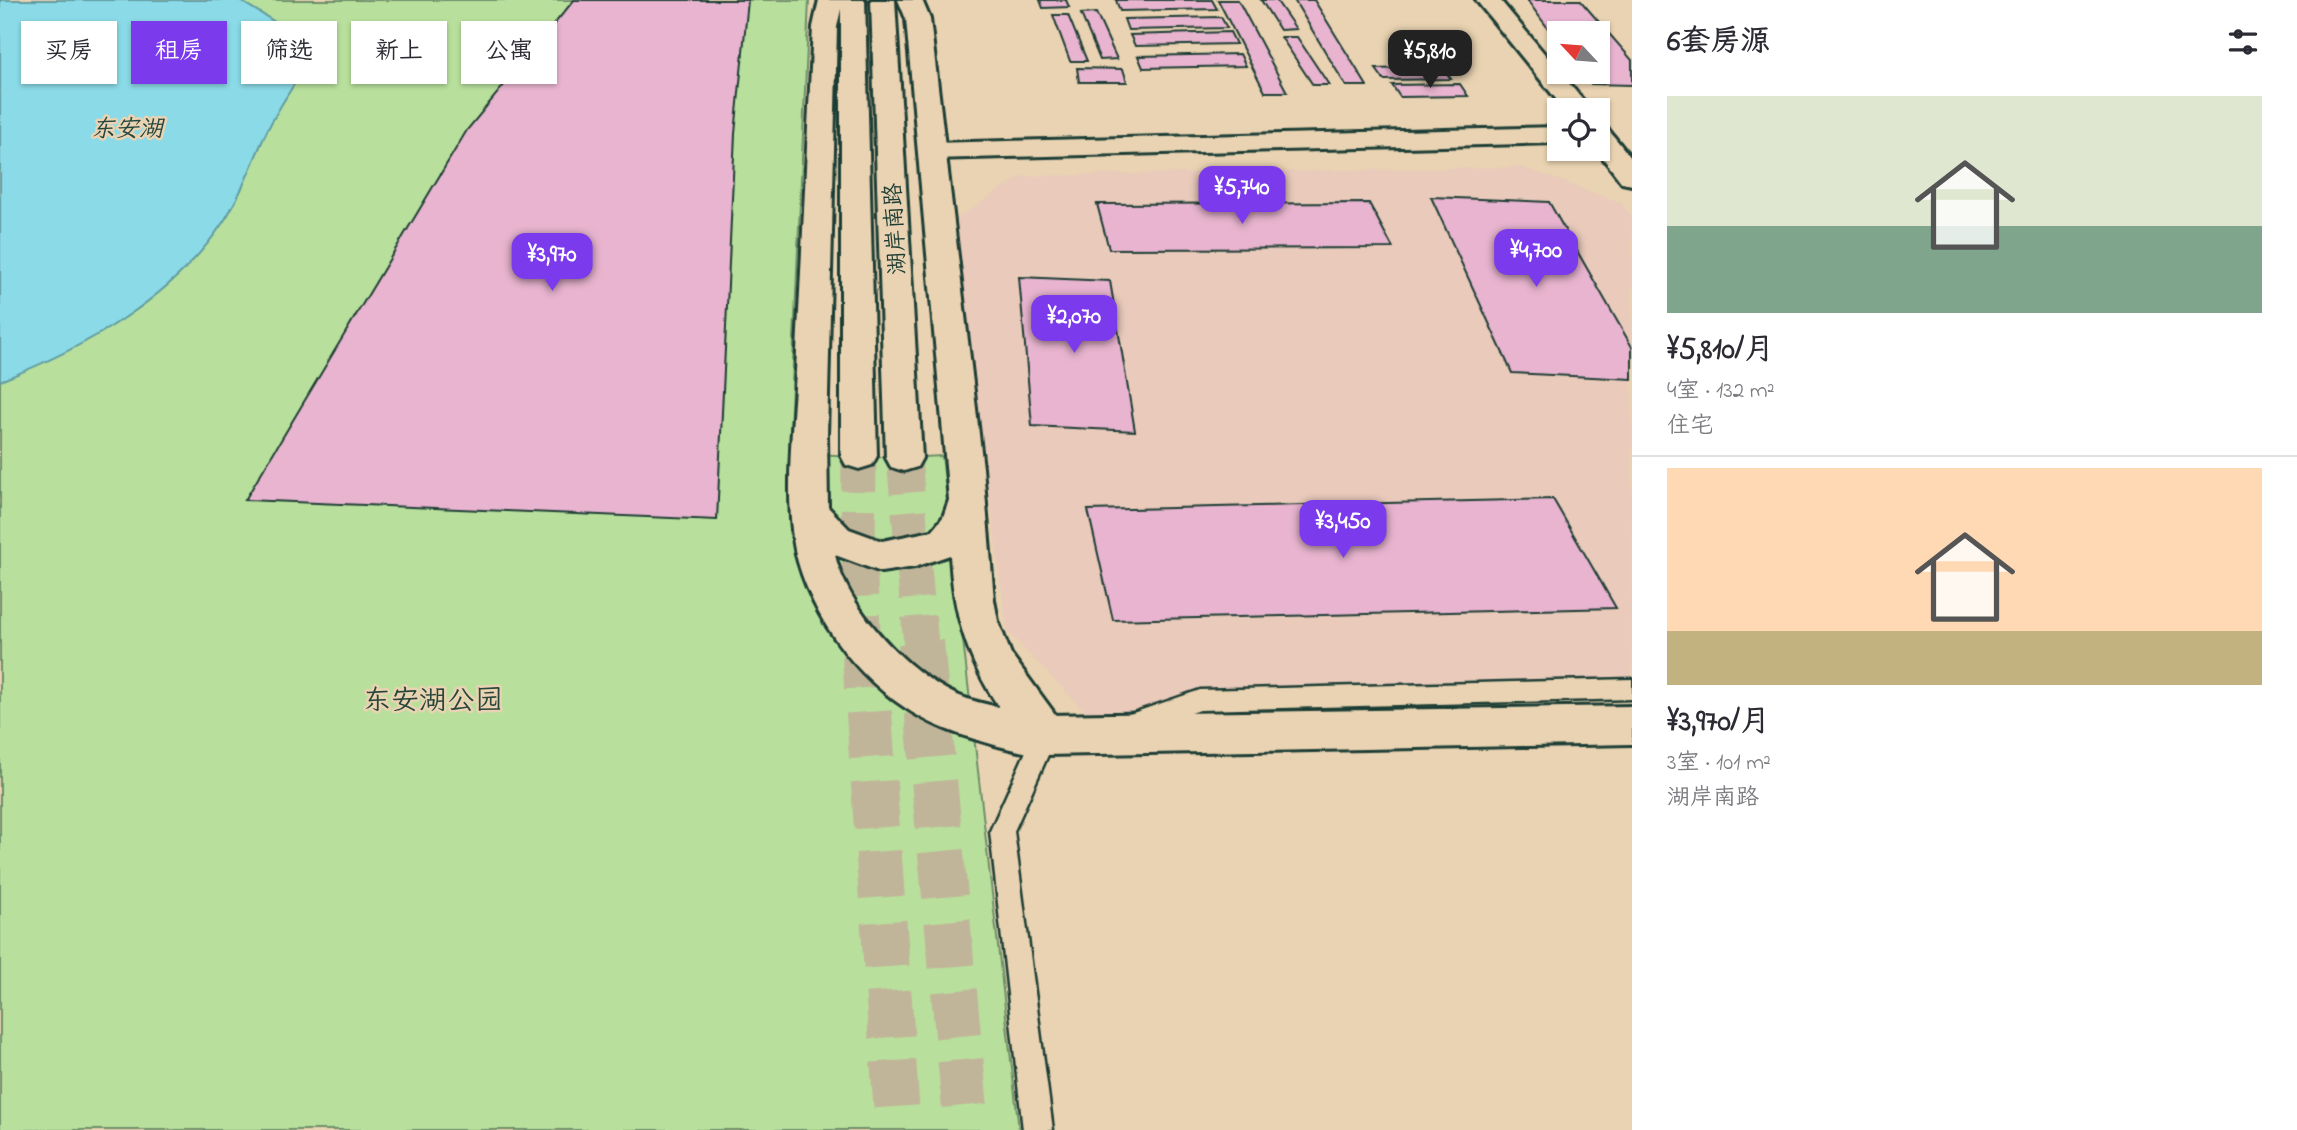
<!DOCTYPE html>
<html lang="zh">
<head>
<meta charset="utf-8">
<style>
  :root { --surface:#fff; --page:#f2f2f3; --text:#2b2b33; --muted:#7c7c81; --line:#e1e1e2; --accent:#7c3aed }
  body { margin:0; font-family:"Indie Flower","LXGW WenKai TC",sans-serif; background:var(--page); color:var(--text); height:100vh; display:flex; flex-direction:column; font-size:26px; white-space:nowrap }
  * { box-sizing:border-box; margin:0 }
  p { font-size:23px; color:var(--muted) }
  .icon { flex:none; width:38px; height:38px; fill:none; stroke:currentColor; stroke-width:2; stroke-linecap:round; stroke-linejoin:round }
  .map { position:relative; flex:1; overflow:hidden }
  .panel { display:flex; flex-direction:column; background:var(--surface); width:665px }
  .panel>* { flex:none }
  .banner { position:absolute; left:21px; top:21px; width:665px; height:63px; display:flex; gap:14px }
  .needle { width:46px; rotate:296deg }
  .tools { position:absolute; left:1547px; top:21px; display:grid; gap:14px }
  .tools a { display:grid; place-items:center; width:63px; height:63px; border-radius:0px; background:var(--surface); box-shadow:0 2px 5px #0004; font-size:35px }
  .price { position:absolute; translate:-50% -60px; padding:0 16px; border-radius:14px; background:var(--accent); color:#fff; font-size:23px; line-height:46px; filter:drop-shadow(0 2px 4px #0008) }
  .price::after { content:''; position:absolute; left:50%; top:42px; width:21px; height:16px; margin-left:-10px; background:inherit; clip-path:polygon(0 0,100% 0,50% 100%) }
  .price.active { background:#222; color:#fff }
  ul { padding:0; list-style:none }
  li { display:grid; align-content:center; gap:14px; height:371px; padding:0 35px }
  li+li { border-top:2px solid var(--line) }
  li span { display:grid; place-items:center; height:217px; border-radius:0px; color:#555 }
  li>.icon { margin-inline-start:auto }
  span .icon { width:126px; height:126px; fill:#fffc; stroke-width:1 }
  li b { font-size:30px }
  h2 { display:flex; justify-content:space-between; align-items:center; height:84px; padding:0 35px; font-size:30px }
  .tag { padding:0 24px; border-radius:0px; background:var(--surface); box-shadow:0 2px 5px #0004; font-size:24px; line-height:63px }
  .tag.active { background:var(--accent); color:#fff }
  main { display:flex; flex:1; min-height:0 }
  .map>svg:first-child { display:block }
  .built { fill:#e9cabb }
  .green { fill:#b8e09c; stroke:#6c8e68; stroke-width:2 }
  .water { fill:#8bdae7; stroke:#609b9f; stroke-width:2 }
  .building { fill:#e8b4cf; stroke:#1f3d34; stroke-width:2 }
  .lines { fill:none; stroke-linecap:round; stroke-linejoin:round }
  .secondary-tunnel-far1 { stroke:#c1b599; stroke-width:35; stroke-dasharray:35 18; stroke-linecap:butt }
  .secondary-tunnel { stroke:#c1b599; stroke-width:46; stroke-dasharray:46 24; stroke-linecap:butt }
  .service-casing { stroke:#1f3d34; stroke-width:5 }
  .minor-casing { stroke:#1f3d34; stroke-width:6 }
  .tertiary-casing { stroke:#1f3d34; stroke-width:6 }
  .secondary-casing { stroke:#1f3d34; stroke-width:6 }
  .service { fill:#e9d3b2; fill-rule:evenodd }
  .minor { fill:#e9d3b2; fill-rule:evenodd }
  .tertiary { fill:#e9d3b2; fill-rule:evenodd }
  .secondary { fill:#e9d3b2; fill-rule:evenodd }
  .labels { text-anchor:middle; stroke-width:5; stroke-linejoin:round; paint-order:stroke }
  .far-street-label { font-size:23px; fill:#1f3d34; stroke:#e9d3b2 }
  .far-water-label { font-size:24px; font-style:italic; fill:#24453d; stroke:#e9d3b2 }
  .park-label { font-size:28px; fill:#274539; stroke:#e9d3b2 }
</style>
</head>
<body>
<main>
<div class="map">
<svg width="1632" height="1130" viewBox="0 0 1632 1130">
  <rect width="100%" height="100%" fill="#e9d3b2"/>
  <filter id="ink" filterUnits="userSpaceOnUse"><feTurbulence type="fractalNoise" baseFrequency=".0143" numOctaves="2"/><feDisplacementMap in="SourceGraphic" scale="14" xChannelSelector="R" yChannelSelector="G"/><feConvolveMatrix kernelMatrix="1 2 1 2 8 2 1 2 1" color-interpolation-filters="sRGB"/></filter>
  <g filter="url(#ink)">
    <!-- built -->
    <path class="built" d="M1522 167 1621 203 1632 217V700L1088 714 1007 631 954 220 1022 176Z"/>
    <!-- green -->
    <path class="green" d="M0 0H809L789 453 904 458 942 456 1019 1130H0Z"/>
    <!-- water -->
    <path class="water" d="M0 0H239L293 33 306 48 309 60C295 84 278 108 266 133 252 163 241 196 222 224 170 301 84 348 0 381Z"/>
    <!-- building -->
    <g class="building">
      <path d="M574 0H748L735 134 717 520 245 500 467 130Z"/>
      <path d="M1040 0H1066L1069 7 1043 8Z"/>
      <path d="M1116 0H1212L1217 9 1120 11Z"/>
      <path d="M1218 0H1238L1287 92H1265Z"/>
      <path d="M1261 0H1276L1296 29 1280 30Z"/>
      <path d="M1294 0H1314L1367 86H1346Z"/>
      <path d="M1527 0H1580L1632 60V85L1591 84 1582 72H1598V33H1559V43Z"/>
      <path d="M1096 13 1117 59 1100 60 1081 14Z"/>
      <path d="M1053 15H1068L1087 61H1070Z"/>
      <path d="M1221 17 1227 28 1128 30 1124 19Z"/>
      <path d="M1230 32 1236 44 1135 46 1130 35Z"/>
      <path d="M1281 37H1297L1329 85H1313Z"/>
      <path d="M1240 54 1246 66 1143 68 1138 56Z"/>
      <path d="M1442 67 1451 79 1384 80 1376 69Z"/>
      <path d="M1077 68 1123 69 1127 82H1079Z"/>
      <path d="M1460 84 1468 96 1400 97 1392 85Z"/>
      <path d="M1431 197 1549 202 1632 347V379L1512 373Z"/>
      <path d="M1369 203 1393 248 1109 249 1097 204Z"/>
      <path d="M1019 277 1110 281 1135 431 1032 426Z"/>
      <path d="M1553 499 1616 608 1113 620 1088 510Z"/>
    </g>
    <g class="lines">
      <!-- secondary-tunnel-far1 -->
      <g class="secondary-tunnel-far1">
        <path d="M859 456 858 551 864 644"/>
        <path d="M904 458 921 644"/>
      </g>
      <!-- secondary-tunnel -->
      <g class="secondary-tunnel">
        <path d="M864 642 898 1130"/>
        <path d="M921 642 967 1130"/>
      </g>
      <defs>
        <g id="service">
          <path d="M1632 679V699L1200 710 1135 732 1127 729 1123 722 1127 715 1200 690Z"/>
          <path d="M1045 724 1053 727 1057 735 1014 831 1053 1130H1023L990 831 1037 727Z"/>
        </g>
        <g id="minor">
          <path d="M1476 0H1500L1591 110H1565Z"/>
          <path d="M1598 126 1607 128 1632 159V185L1622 183 1596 149H1598Z"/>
          <path d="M1559 127V143L932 159 922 157 918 151 922 145 932 143Z"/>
          <path d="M1632 706V744L1045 755 1030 749 1023 735 1030 721 1045 715Z"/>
        </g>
        <path id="tertiary" d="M819 0H843L837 27 827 436 828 507 849 529 882 541 932 531 943 517 949 500 906 19 898 0H922L930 19 983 468 994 600 998 621 1011 654 1060 721 1067 735 1060 749C1056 750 1050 754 1045 754 1027 756 961 736 943 728 874 699 819 634 798 562 783 509 793 427 796 371 802 257 807 142 813 27ZM835 555 881 572 915 567 950 555C953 612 967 660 999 707 985 704 971 701 957 695 907 672 848 610 835 555Z"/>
        <g id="secondary">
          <path d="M841 0H865L877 456 872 465 859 469 846 465 841 456Z"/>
          <path d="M871 0H895L922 458 917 467 904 471 891 467 886 458Z"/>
        </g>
      </defs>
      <!-- service casing -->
      <use href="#service" class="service-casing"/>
      <!-- minor casing -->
      <use href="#minor" class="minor-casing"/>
      <!-- tertiary casing -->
      <use href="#tertiary" class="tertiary-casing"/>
      <!-- secondary casing -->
      <use href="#secondary" class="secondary-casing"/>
      <!-- service -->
      <use href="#service" class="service"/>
      <!-- minor -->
      <use href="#minor" class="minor"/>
      <!-- tertiary -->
      <use href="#tertiary" class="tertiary"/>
      <!-- secondary -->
      <use href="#secondary" class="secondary"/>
    </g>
  </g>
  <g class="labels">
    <!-- far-street labels -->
    <g class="far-street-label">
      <text transform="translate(894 229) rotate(-93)" y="8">湖岸南路</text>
    </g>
    <!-- far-water labels -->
    <g class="far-water-label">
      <text x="127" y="136">东安湖</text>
    </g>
    <!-- park labels -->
    <g class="park-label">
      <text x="433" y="709">东安湖公园</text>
    </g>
  </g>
</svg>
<div class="tools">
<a><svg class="needle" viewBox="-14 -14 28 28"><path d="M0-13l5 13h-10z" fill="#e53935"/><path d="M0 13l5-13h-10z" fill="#7c7c81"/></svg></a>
<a><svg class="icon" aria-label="locate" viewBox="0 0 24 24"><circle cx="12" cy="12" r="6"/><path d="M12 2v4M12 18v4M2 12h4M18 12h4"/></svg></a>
</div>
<b class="price active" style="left:1430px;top:90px">¥5,810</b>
<b class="price" style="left:1242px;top:226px">¥5,740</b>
<b class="price" style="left:1536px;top:289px">¥4,700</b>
<b class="price" style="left:552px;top:293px">¥3,970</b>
<b class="price" style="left:1074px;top:355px">¥2,070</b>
<b class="price" style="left:1343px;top:560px">¥3,450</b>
<div class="banner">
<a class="tag">买房</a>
<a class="tag active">租房</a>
<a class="tag">筛选</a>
<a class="tag">新上</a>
<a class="tag">公寓</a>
</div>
</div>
<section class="panel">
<h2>6套房源<svg class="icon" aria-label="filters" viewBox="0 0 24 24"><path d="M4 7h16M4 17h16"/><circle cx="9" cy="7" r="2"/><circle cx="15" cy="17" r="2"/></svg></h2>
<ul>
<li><span style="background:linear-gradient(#dfe7d0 60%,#7fa58c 0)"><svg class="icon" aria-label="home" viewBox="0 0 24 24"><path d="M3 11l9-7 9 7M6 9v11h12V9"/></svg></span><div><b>¥5,810/月</b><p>4室 · 132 m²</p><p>住宅</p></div></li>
<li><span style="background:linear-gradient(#ffd9b3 75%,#c2b280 0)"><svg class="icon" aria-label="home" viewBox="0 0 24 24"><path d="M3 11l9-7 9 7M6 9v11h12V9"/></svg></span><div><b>¥3,970/月</b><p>3室 · 101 m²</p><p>湖岸南路</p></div></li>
</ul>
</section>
</main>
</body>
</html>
